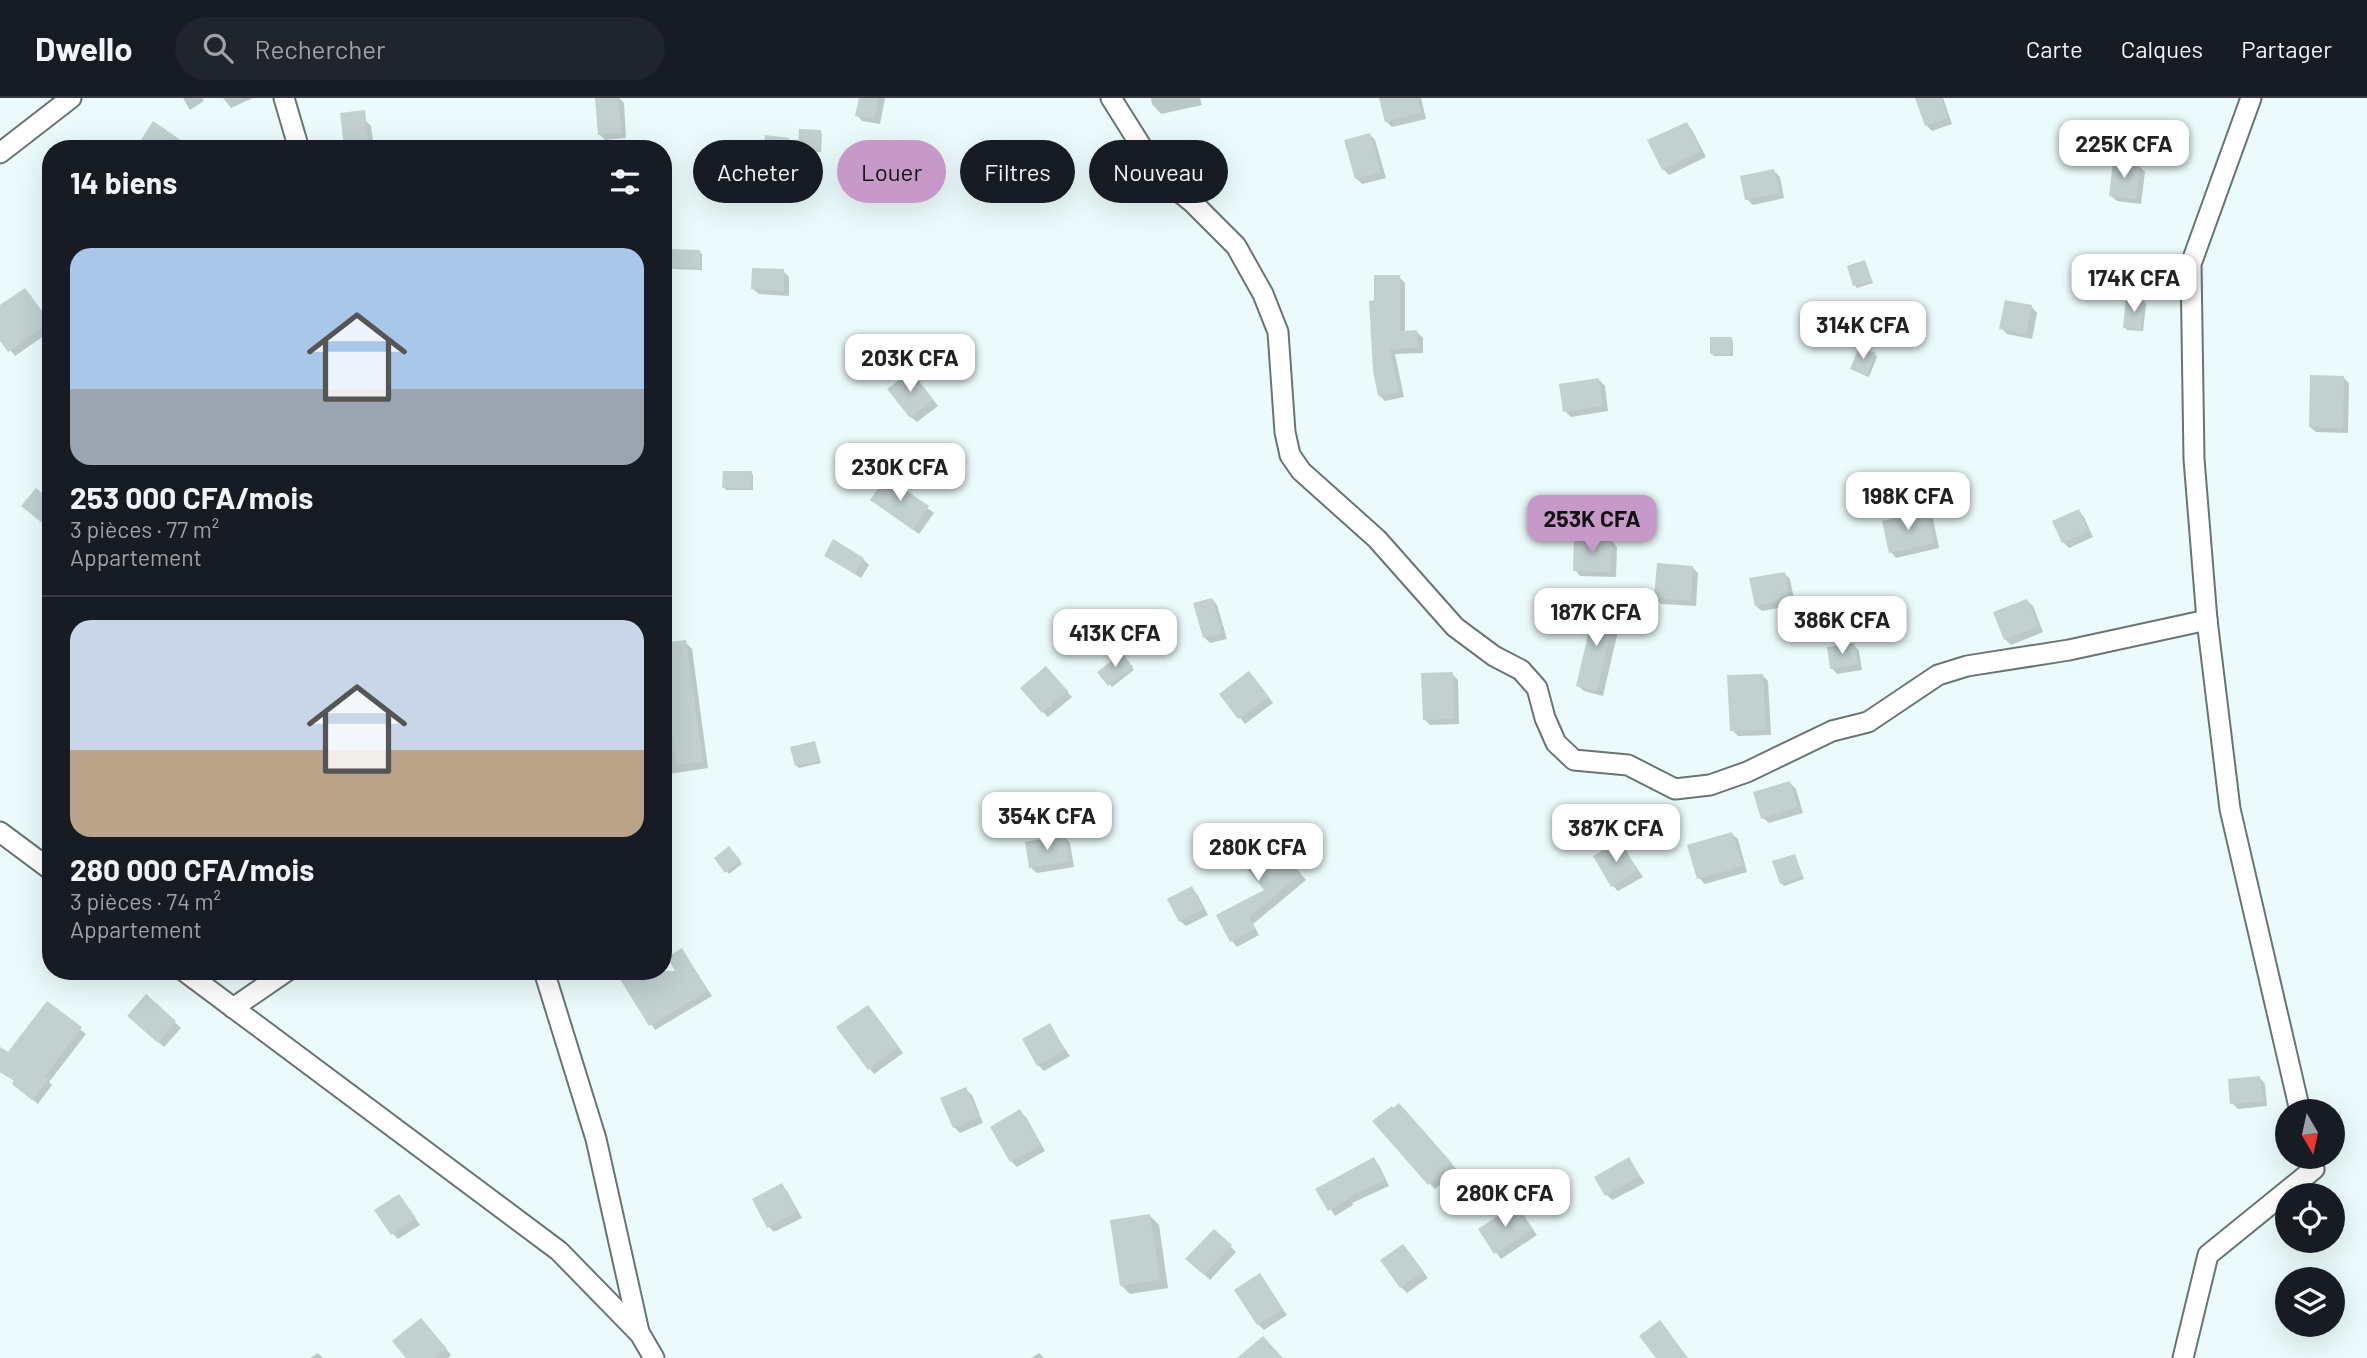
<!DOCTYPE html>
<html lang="fr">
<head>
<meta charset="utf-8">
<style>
  :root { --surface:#171b24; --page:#20242c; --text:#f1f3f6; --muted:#9ea1a6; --line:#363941; --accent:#c699c8 }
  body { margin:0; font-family:Barlow,sans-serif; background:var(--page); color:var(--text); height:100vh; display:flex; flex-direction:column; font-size:26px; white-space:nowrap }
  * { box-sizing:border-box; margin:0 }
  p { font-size:23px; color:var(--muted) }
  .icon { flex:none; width:38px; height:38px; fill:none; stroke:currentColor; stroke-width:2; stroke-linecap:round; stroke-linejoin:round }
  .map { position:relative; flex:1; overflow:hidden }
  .details { position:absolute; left:42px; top:42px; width:630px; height:840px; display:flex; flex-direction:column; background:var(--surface); border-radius:28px; box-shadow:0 7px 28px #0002 }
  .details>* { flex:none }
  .hud { position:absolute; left:693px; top:42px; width:665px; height:63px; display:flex; gap:14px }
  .needle { width:46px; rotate:171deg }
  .buttons { position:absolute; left:2275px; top:1001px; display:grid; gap:14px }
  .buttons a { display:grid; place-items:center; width:70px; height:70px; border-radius:50%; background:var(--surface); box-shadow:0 7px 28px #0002; font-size:35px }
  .price { position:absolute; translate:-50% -60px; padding:0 16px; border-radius:14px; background:#fff; color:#222; font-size:23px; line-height:46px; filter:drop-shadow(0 2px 4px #0008) }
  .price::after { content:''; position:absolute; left:50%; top:42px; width:21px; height:16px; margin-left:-10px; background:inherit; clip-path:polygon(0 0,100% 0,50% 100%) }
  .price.selected { background:var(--accent); color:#111 }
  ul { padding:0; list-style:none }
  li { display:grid; align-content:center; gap:14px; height:371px; padding:0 28px }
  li+li { border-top:2px solid var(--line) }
  li span { display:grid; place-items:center; height:217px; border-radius:21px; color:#555 }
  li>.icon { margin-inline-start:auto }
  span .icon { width:126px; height:126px; fill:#fffc; stroke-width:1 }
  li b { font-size:30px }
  h2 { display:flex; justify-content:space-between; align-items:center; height:84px; padding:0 28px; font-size:30px }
  .pill { padding:0 24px; border-radius:32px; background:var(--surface); box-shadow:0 7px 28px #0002; font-size:24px; line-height:63px }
  .pill.selected { background:var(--accent); color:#111 }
  header { display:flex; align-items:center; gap:42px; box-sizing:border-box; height:98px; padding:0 35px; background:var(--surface); border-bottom:2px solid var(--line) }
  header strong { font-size:33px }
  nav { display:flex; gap:38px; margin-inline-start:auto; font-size:24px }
  .search { width:490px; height:63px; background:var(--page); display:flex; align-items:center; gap:18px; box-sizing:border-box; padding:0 24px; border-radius:38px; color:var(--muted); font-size:26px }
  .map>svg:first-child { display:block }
  .shadow { fill:#0003 }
  .building { fill:#c2d0d0 }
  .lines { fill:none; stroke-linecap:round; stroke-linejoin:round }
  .street-casing { stroke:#687575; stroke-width:23 }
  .street { stroke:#fff; stroke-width:19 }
</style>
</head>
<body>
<header>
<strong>Dwello</strong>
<div class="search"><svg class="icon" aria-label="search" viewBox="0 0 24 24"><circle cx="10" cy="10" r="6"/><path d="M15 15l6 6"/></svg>Rechercher</div>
<nav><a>Carte</a><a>Calques</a><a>Partager</a></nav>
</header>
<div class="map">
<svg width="2367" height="1260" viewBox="0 0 2367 1260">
  <rect width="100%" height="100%" fill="#ebfafa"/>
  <!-- shadow -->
  <g class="shadow">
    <path d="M183 0H202L204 3 190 12Z"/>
    <path d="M223 0H253L231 10Z"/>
    <path d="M611 0H619L624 5 626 40 605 42 599 36Z"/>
    <path d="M860 0H885L880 26 862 23 857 17Z"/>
    <path d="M1151 0H1200L1202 7 1161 16 1152 6Z"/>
    <path d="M1386 0H1421L1426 21 1392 29 1386 23Z"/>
    <path d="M1917 0H1943L1952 26 1932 33 1926 27Z"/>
    <path d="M366 23 371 28 374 51H348L346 48Z"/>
    <path d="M1687 26 1692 32 1706 59 1669 77 1663 71Z"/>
    <path d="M820 33 822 36 821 54H802L800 52Z"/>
    <path d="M1370 37 1375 42 1386 80 1362 86 1356 80Z"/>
    <path d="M788 42 790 45 788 63 766 60 764 58Z"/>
    <path d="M2139 68 2145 74 2141 106 2117 103 2111 98Z"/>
    <path d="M1774 73 1780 79 1784 100 1753 107 1747 101Z"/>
    <path d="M700 154 702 156V172L673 171 671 168Z"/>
    <path d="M1865 164 1873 185 1857 190 1855 188Z"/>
    <path d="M783 173 789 179V198L759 196 753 191Z"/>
    <path d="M1399 179 1405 185V235L1417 234 1423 240V255L1395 256 1404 299 1385 303 1379 297 1375 204Z"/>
    <path d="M30 197 51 226V233L15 258 0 240V210Z"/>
    <path d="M2144 204 2146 206 2143 233 2127 232 2125 229Z"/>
    <path d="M2032 209 2037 215 2032 241 2007 236 2001 230Z"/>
    <path d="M1731 241 1733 243V258H1714L1712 256Z"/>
    <path d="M1875 257 1877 259 1869 279 1852 271Z"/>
    <path d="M2344 280 2349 285 2348 335 2316 334 2310 329Z"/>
    <path d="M916 281 938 308 917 324 911 319Z"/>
    <path d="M1599 282 1605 288 1608 313 1571 319 1565 313Z"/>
    <path d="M751 375 753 377V392H726L724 389Z"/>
    <path d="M887 381 934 415 919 436 872 402Z"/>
    <path d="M2079 413 2084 419 2093 439 2069 450 2063 444Z"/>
    <path d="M1927 415 1933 421 1939 450 1896 460 1891 454Z"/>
    <path d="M1612 443 1617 449 1616 479 1580 478 1575 472Z"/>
    <path d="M826 458 863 461 869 467 861 480Z"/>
    <path d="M1692 469 1698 475 1696 508 1661 506 1655 500Z"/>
    <path d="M1784 475 1790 481 1795 507 1762 513 1756 508Z"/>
    <path d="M1212 501 1217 507 1227 541 1210 545 1204 539Z"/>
    <path d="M2027 503 2033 508 2043 534 2011 547 2005 541Z"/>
    <path d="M1616 514 1621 520 1603 598 1584 593 1578 588Z"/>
    <path d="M685 544 692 551 708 670 663 677V547Z"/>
    <path d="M1854 547 1859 553 1862 572 1837 576 1832 570Z"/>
    <path d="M1122 557 1134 572 1112 589 1100 575Z"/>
    <path d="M1051 576 1072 599 1048 619 1043 614Z"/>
    <path d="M1452 576 1458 582 1459 626 1430 627 1424 621Z"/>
    <path d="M1763 578 1768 583 1771 637 1738 638 1732 632Z"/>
    <path d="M1255 581 1273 605 1245 626 1221 596Z"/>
    <path d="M815 645 821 665 799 670 796 667Z"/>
    <path d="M1790 685 1796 691 1803 715 1769 725 1763 720Z"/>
    <path d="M1635 715 1641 729 1623 736 1621 734Z"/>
    <path d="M1732 736 1738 741 1747 774 1705 786 1699 780Z"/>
    <path d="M1065 739 1070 745 1074 769 1037 775 1031 770Z"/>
    <path d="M1269 740 1306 782 1253 826 1259 837 1237 849 1232 843 1267 793Z"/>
    <path d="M1620 745 1643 779 1618 793 1613 788Z"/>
    <path d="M729 750 742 766 729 776 727 773Z"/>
    <path d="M1795 758 1804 781 1784 788 1781 785Z"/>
    <path d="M1191 790 1197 796 1208 817 1186 828 1180 823Z"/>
    <path d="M682 852 712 898 655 932 617 873 645 891 677 873Z"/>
    <path d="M146 899 181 930 164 949 135 923Z"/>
    <path d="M48 906 86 936 49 984 52 987 38 1006 19 991 16 984 0 974V951L9 957Z"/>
    <path d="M873 914 903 955 874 976 869 970Z"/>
    <path d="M1049 928 1070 958 1044 973 1038 967Z"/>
    <path d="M2260 980 2265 986 2267 1008 2238 1011 2232 1005Z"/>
    <path d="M966 992 972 997 983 1025 960 1035 954 1029Z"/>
    <path d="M1405 1013 1457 1072 1435 1091 1429 1085Z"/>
    <path d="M1020 1014 1026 1019 1045 1053 1017 1069 1011 1063Z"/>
    <path d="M1373 1062 1379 1067 1389 1088 1352 1105 1353 1107 1335 1118 1318 1092Z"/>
    <path d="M1629 1062 1645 1085 1612 1102 1607 1097Z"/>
    <path d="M782 1087 787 1093 802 1120 774 1134 769 1129Z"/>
    <path d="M399 1098 420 1127 398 1141 392 1135Z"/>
    <path d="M1516 1108 1537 1137 1501 1161 1480 1132Z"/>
    <path d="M1150 1118 1159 1127 1168 1190 1130 1196 1121 1187Z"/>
    <path d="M1214 1133 1236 1154 1210 1182 1188 1161Z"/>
    <path d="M1409 1154 1428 1180 1407 1195 1401 1189Z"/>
    <path d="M1260 1178 1287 1217 1264 1232 1258 1226Z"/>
    <path d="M427 1228 451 1257 448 1260H408Z"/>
    <path d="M318 1255 323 1260H310Z"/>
    <path d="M1039 1255 1044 1260H1031Z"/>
  </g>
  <!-- building -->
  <g class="building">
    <path d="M595 0H619L621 35 598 37Z"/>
    <path d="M859 0H879L874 21 855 18Z"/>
    <path d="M1379 0H1418L1421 15 1385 24Z"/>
    <path d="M1915 0H1941L1948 20 1925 28Z"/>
    <path d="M365 12 369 46 344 49 340 15Z"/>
    <path d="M153 23 194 51H135Z"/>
    <path d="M1687 24 1701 53 1662 72 1647 42Z"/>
    <path d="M799 31 821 32 820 53 798 52Z"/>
    <path d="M1370 35 1381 74 1355 81 1344 42Z"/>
    <path d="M765 37 789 40 786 61 762 58Z"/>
    <path d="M2113 63 2140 66 2136 101 2109 98Z"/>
    <path d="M1774 71 1780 95 1745 102 1740 78Z"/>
    <path d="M670 151 700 152V170L669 169Z"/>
    <path d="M1865 162 1872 183 1853 188 1847 168Z"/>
    <path d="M752 170 784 171V193L751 191Z"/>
    <path d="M1374 177H1400V233L1417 232 1418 250 1390 251 1399 294 1378 298 1373 273 1369 203 1374 202Z"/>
    <path d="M25 190 50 224 8 254 0 243V207Z"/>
    <path d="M2126 200 2144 202 2141 232 2123 230Z"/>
    <path d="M2005 202 2032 207 2026 236 1999 231Z"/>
    <path d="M1710 239H1732L1731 257 1710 256Z"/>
    <path d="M1859 249 1876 255 1866 278 1850 271Z"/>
    <path d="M911 273 933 301 910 320 887 291Z"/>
    <path d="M2310 277 2344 278 2343 330 2309 329Z"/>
    <path d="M1599 280 1603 308 1563 314 1559 286Z"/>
    <path d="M723 373H752L751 391 722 390Z"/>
    <path d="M886 379 929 408 913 432 870 402Z"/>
    <path d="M36 390 51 403V432L21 408Z"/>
    <path d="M2079 411 2089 433 2062 445 2052 423Z"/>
    <path d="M1927 413 1934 445 1889 455 1882 423Z"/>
    <path d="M1574 439 1612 441 1611 474 1573 473Z"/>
    <path d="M833 441 864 460 855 476 824 458Z"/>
    <path d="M1657 465 1693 468 1691 503 1654 500Z"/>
    <path d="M1785 474 1790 502 1755 508 1749 480Z"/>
    <path d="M1212 500 1222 535 1203 540 1193 505Z"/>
    <path d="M2027 501 2039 528 2004 542 1993 514Z"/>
    <path d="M1595 508 1616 513 1597 593 1576 588Z"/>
    <path d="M686 542 703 664 676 667 663 571V545Z"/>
    <path d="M1854 545 1858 566 1830 571 1827 549Z"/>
    <path d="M1122 555 1133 569 1108 588 1097 574Z"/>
    <path d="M1046 568 1068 593 1042 615 1020 590Z"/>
    <path d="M1249 573 1269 599 1238 621 1219 596Z"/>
    <path d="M1453 574 1454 621 1423 622 1421 575Z"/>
    <path d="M1763 576 1766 632 1730 633 1727 577Z"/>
    <path d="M815 643 820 663 795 668 790 649Z"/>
    <path d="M1790 683 1798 709 1761 721 1753 694Z"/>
    <path d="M1633 711 1640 727 1619 735 1613 719Z"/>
    <path d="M1264 732 1301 776 1249 819 1255 831 1230 844 1216 817 1264 792 1235 756Z"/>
    <path d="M1732 734 1743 768 1697 781 1687 747Z"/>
    <path d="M1065 737 1069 764 1029 770 1025 744Z"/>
    <path d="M1620 742 1638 773 1611 789 1593 758Z"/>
    <path d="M729 748 741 763 725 775 714 760Z"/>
    <path d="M1795 756 1803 779 1780 786 1772 763Z"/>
    <path d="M1192 788 1203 811 1179 824 1167 801Z"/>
    <path d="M682 850 708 893 649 928 615 873H675L667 859Z"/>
    <path d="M146 896 176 923 158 945 127 918Z"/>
    <path d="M47 903 82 929 45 978 49 981 32 1002 12 986 14 982 0 974V949L8 954Z"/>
    <path d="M868 907 899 949 868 972 836 929Z"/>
    <path d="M1050 925 1065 952 1037 968 1022 941Z"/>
    <path d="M2260 978 2263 1003 2230 1006 2228 981Z"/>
    <path d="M966 989 979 1019 953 1030 940 1000Z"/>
    <path d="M1399 1005 1452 1065 1428 1087 1372 1023 1392 1008 1393 1010Z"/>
    <path d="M1020 1011 1041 1047 1010 1064 990 1029Z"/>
    <path d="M1374 1059 1385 1082 1348 1099 1349 1101 1328 1113 1315 1091Z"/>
    <path d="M1629 1059 1640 1078 1605 1098 1594 1079Z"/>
    <path d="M782 1085 797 1114 767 1130 752 1101Z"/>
    <path d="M399 1096 416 1120 391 1137 374 1112Z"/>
    <path d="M1516 1106 1533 1131 1494 1156 1478 1131Z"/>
    <path d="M1150 1116 1160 1182 1120 1188 1110 1122Z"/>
    <path d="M1214 1131 1232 1147 1204 1177 1185 1161Z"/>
    <path d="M1403 1146 1424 1174 1400 1190 1380 1162Z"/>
    <path d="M1260 1175 1283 1211 1257 1227 1234 1192Z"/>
    <path d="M421 1220 447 1251 435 1260H406L392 1243Z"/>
    <path d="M1660 1222 1688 1260H1656L1639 1238Z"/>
    <path d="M1263 1238 1283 1260H1237Z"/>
  </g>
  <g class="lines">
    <defs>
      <g id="street">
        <path d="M284 0 299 51"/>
        <path d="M1111 0 1160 78 1193 105 1236 148 1263 196 1278 234 1285 334 1290 357 1301 373 1377 441 1455 529 1494 558 1521 572 1537 590 1545 620 1556 645 1574 662 1628 667 1675 691 1710 687 1747 674 1832 633 1868 624 1938 577 1967 568 2069 552 2207 522"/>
        <path d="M2251 0 2191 166 2194 361 2207 522 2230 711 2300 1013"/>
        <path d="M0 55 71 0"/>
        <path d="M0 734 51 772"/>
        <path d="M184 873 559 1153 640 1236 654 1260"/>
        <path d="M544 873 596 1041 639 1234"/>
        <path d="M233 910 287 873"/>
        <path d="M2183 1260 2208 1157 2314 1071 2311 1059"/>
      </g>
    </defs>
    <!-- street casing -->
    <use href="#street" class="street-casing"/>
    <!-- street -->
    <use href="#street" class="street"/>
  </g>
</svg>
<div class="buttons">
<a><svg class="needle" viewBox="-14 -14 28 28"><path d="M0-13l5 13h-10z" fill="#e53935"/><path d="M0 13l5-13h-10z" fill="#9ea1a6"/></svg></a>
<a><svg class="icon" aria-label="locate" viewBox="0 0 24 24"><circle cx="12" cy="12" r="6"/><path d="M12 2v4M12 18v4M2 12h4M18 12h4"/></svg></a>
<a><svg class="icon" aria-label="layers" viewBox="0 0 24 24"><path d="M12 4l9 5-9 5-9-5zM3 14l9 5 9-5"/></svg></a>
</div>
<b class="price" style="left:2124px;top:82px">225K CFA</b>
<b class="price" style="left:2134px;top:216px">174K CFA</b>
<b class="price" style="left:1863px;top:263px">314K CFA</b>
<b class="price" style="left:910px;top:296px">203K CFA</b>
<b class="price" style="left:900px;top:405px">230K CFA</b>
<b class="price" style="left:1908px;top:434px">198K CFA</b>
<b class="price selected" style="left:1592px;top:457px">253K CFA</b>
<b class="price" style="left:1596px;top:550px">187K CFA</b>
<b class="price" style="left:1842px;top:558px">386K CFA</b>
<b class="price" style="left:1115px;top:571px">413K CFA</b>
<b class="price" style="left:1047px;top:754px">354K CFA</b>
<b class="price" style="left:1616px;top:766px">387K CFA</b>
<b class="price" style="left:1258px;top:785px">280K CFA</b>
<b class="price" style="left:1505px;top:1131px">280K CFA</b>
<div class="hud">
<a class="pill">Acheter</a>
<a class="pill selected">Louer</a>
<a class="pill">Filtres</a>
<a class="pill">Nouveau</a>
</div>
<section class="details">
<h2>14 biens<svg class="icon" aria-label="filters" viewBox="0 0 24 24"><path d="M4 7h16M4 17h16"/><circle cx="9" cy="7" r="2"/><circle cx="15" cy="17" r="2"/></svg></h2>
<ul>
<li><span style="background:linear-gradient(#a9c7e8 65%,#9aa5b1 0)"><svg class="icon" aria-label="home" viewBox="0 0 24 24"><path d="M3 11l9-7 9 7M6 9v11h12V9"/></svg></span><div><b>253 000 CFA/mois</b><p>3 pièces · 77 m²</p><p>Appartement</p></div></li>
<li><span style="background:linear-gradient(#c9d6e8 60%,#b9a48a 0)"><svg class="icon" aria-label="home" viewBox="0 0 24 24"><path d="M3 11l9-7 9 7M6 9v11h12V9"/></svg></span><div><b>280 000 CFA/mois</b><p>3 pièces · 74 m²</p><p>Appartement</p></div></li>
</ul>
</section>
</div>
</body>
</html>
